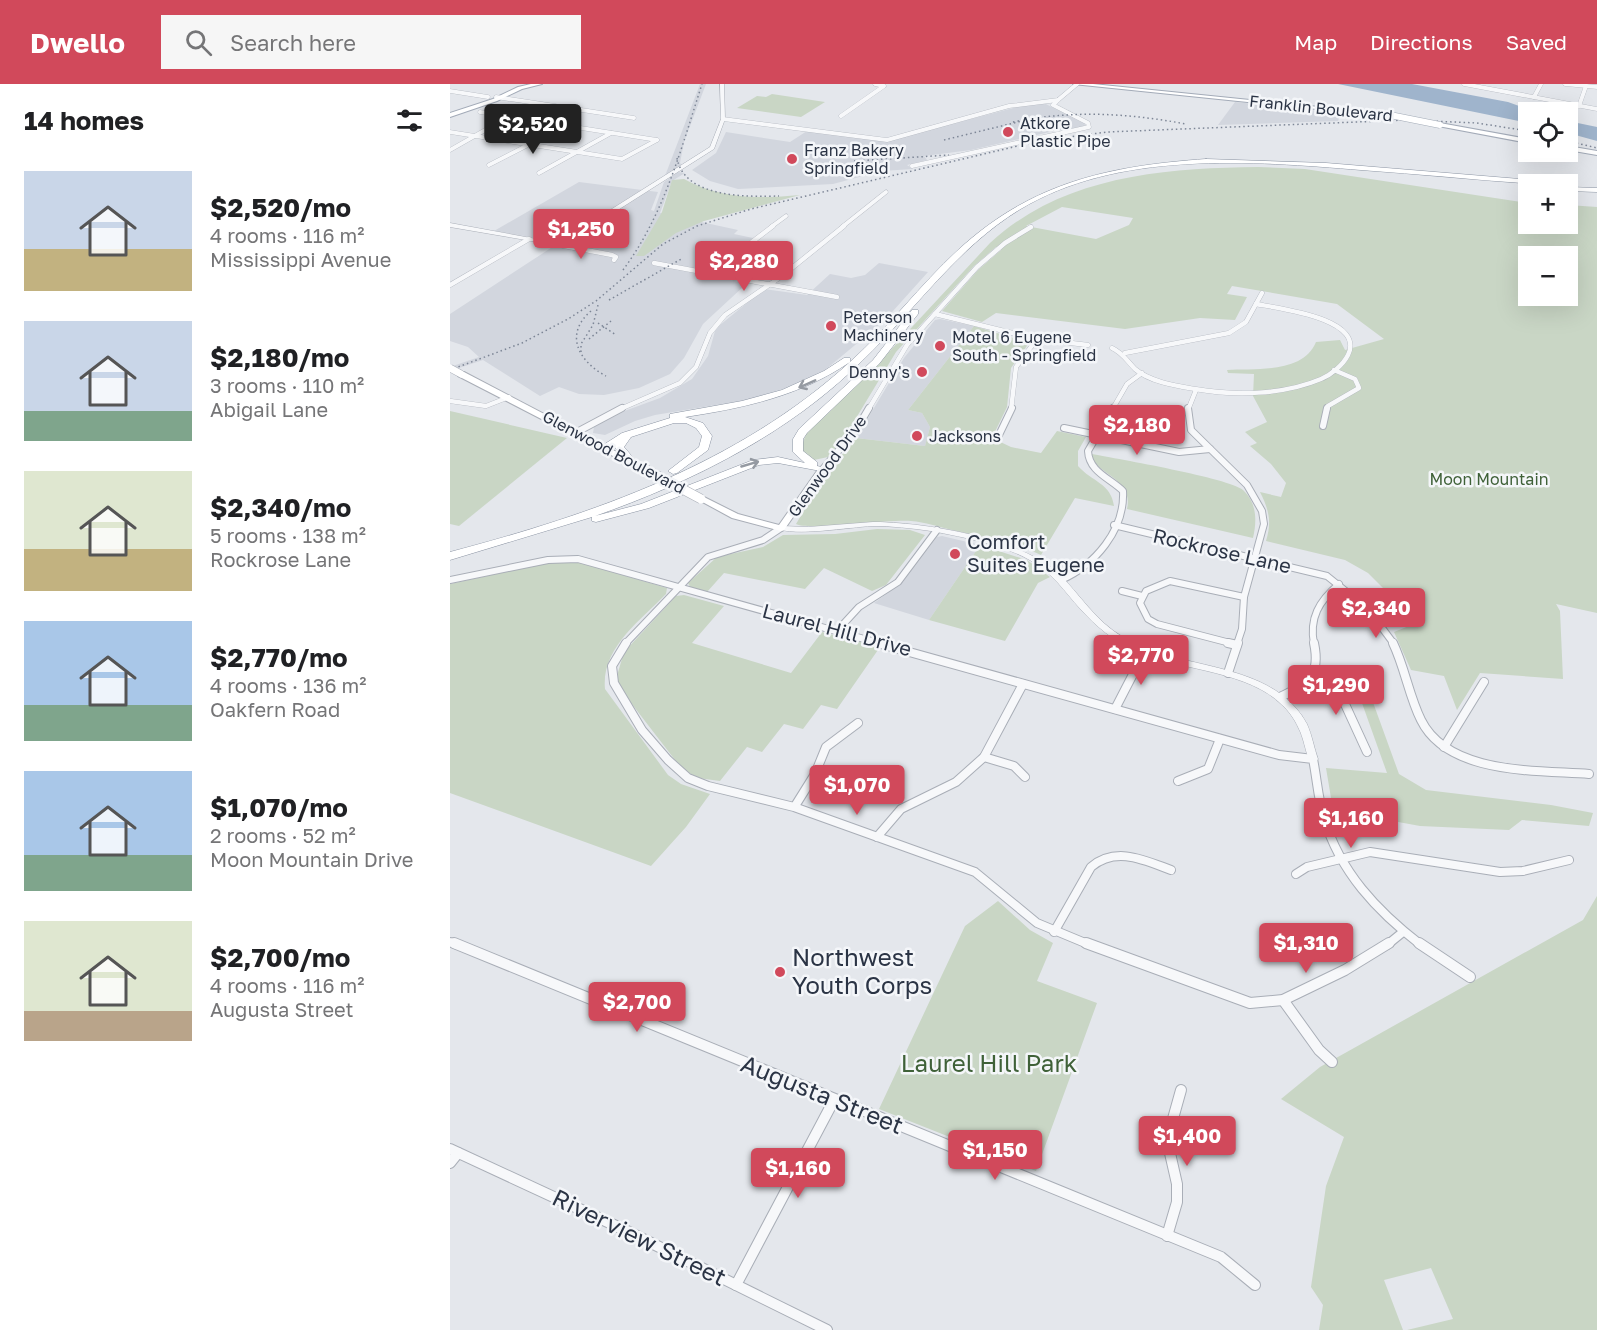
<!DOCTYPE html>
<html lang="en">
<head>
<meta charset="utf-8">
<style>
  :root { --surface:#fff; --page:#f6f6f6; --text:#202124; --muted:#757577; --accent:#d1495b }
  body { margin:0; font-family:"Golos Text",sans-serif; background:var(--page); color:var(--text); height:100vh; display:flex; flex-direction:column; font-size:22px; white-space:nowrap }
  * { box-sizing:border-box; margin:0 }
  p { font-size:20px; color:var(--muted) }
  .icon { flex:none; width:33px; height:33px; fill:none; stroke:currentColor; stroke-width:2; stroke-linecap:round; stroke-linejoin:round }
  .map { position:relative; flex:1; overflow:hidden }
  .details { display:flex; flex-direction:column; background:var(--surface); width:450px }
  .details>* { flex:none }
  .controls { position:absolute; left:1068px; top:18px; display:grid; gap:12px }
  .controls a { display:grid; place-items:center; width:60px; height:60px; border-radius:0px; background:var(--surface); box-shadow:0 6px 24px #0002; font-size:30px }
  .price { position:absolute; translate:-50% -51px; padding:0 14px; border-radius:6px; background:var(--accent); color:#fff; font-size:20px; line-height:39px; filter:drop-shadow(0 2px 3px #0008) }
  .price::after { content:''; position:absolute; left:50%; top:36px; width:18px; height:14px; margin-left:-9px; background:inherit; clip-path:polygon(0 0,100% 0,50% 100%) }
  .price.on { background:#222; color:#fff }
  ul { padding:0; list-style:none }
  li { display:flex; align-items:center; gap:18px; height:150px; padding:0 24px }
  li span { display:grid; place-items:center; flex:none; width:168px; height:120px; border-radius:0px; color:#555 }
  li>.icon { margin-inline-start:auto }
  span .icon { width:72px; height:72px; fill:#fffc; stroke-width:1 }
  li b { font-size:26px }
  h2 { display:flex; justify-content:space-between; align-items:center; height:72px; padding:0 24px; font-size:26px }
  header { display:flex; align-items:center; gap:36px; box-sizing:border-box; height:84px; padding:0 30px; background:var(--accent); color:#fff }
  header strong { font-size:28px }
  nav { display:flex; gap:33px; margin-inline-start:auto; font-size:21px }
  .search { width:420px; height:54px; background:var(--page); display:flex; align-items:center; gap:15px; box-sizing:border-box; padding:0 21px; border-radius:0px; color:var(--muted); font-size:22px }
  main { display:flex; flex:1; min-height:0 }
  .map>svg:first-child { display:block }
  .built { fill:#d2d6de }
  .green { fill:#c9d6c5; fill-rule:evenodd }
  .water { fill:#9fb4cc }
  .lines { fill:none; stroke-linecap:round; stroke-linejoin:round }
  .minor-far4-casing { stroke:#a9aeb7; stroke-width:4.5 }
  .minor-far3-casing { stroke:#a9aeb7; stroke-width:5 }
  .minor-far2-casing { stroke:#a9aeb7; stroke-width:8 }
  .minor-far1-casing { stroke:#a9aeb7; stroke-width:10 }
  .minor-casing { stroke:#a9aeb7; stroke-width:12 }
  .tertiary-casing { stroke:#a9aeb7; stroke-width:1 }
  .secondary-casing { stroke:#a9aeb7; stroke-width:2 }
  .primary-casing { stroke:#a3abb8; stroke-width:2 }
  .motorway-casing { stroke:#8b94a3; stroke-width:1 }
  .minor-far4 { stroke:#f7f8fa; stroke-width:4 }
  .minor-far3 { stroke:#f7f8fa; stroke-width:4.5 }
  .minor-far2 { stroke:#f7f8fa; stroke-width:6 }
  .minor-far1 { stroke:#f7f8fa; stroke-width:8 }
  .minor { stroke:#f7f8fa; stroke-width:10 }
  .tertiary { fill:#f7f8fa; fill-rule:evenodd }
  .secondary { fill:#fff; fill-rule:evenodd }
  .primary { fill:#fff; fill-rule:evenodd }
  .motorway { fill:#fff; fill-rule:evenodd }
  .rail { stroke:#7d8696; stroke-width:1.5; stroke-dasharray:1.5 3; stroke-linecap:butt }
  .secondary-bridge-far1-casing { stroke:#a9aeb7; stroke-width:8; stroke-linecap:butt }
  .secondary-bridge-casing { stroke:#a9aeb7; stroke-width:10; stroke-linecap:butt }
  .primary-bridge-casing { stroke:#a3abb8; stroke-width:7; stroke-linecap:butt }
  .secondary-bridge-far1 { stroke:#fff; stroke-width:7 }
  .secondary-bridge { stroke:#fff; stroke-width:9 }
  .primary-bridge { stroke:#fff; stroke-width:6 }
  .oneway { stroke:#959aa2 }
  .poi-dot { fill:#d1495b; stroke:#f4f6f9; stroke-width:2 }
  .labels { text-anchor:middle; stroke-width:5; stroke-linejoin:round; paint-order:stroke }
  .far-street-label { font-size:16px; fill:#2b3445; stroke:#f4f6f9 }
  .far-poi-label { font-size:16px; fill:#2b3445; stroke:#f4f6f9; text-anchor:start }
  .far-park-label { font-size:16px; fill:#3f6138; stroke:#f4f6f9 }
  .poi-label { font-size:20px; fill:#2b3445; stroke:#f4f6f9; text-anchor:start }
  .street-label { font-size:20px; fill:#2b3445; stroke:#f4f6f9 }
  .near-poi-label { font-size:24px; fill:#2b3445; stroke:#f4f6f9; text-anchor:start }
  .near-park-label { font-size:24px; fill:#3f6138; stroke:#f4f6f9 }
  .near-street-label { font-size:24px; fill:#2b3445; stroke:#f4f6f9 }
</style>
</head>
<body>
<header>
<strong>Dwello</strong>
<div class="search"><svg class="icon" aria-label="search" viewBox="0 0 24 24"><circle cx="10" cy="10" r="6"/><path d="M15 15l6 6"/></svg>Search here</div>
<nav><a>Map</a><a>Directions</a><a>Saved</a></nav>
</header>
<main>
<section class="details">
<h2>14 homes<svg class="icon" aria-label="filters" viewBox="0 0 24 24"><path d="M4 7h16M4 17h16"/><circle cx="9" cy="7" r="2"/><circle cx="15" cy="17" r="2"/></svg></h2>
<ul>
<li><span style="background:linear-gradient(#c9d6e8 65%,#c2b280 0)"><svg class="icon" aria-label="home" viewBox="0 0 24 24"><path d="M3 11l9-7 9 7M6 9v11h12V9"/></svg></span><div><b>$2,520/mo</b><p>4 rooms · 116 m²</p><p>Mississippi Avenue</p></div></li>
<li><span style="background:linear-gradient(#c9d6e8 75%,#7fa58c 0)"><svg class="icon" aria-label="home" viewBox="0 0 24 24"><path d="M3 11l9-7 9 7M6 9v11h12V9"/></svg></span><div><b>$2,180/mo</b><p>3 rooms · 110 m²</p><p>Abigail Lane</p></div></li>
<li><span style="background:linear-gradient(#dfe7d0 65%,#c2b280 0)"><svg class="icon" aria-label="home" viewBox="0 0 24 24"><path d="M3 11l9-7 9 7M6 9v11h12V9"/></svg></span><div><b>$2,340/mo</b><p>5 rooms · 138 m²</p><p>Rockrose Lane</p></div></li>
<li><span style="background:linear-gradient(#a9c7e8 70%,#7fa58c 0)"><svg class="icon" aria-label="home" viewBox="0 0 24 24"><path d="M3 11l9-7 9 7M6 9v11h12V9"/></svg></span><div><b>$2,770/mo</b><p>4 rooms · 136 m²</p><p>Oakfern Road</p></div></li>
<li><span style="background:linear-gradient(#a9c7e8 70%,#7fa58c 0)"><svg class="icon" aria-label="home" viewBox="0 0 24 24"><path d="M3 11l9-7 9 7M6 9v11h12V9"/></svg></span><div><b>$1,070/mo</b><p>2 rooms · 52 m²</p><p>Moon Mountain Drive</p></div></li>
<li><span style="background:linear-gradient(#dfe7d0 75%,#b9a48a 0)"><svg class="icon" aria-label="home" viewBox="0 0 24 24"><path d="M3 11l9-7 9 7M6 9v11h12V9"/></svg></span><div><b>$2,700/mo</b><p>4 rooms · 116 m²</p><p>Augusta Street</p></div></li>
</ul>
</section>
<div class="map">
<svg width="1147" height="1246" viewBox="0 0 1147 1246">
  <rect width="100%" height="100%" fill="#e4e7ec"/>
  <!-- built -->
  <g class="built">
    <path d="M250 0H256L234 58 230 79 233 82 215 92Z"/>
    <path d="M590 17 635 40 634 43 604 47 521 66 474 72 477 76 457 81 463 85 432 87 383 100 288 105 260 97 242 86 266 69 276 48 340 58 357 47 437 57Z"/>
    <path d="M785 18 891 29 888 37 768 41Z"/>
    <path d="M228 88 235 89 222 97 210 129 288 146 284 150 303 154 256 190 289 198 293 203 253 240 234 274 220 290 189 304 154 311 129 310 109 303 90 312 33 276 0 287V283L29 273 18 263 0 257V230L110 158 44 147 129 98 208 108 201 126 204 127 214 98Z"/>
    <path d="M429 179 478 188 434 237 375 286 336 304 296 316 205 331 185 337 155 351 143 349 144 343 169 329 210 314 242 295 258 272 265 247 270 241 314 205 357 211 380 190 401 194 415 191Z"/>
    <path d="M490 235 524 242 458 326 472 329 480 343 475 362 406 354 454 274 485 236Z"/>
    <path d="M492 452 530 461 479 536 424 519 453 498 487 453Z"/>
  </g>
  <!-- green -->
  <g class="green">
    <path d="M322 10 375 18 351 33 287 24 307 12 316 13Z"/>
    <path d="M808 83 855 85 1078 119V140H1118V121L1147 123V529L1106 520 1110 527 1113 595 1030 589 1007 626 994 592 961 586 944 548 964 540 951 527V522L918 489 895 476 816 457C822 438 819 426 810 408L831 413 836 399 821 380 800 362 807 359 795 348 817 338 803 312 804 290 778 289 777 286C805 284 853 290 866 258L890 256 895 266 934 255 887 220 782 202 777 210 797 213 785 236 750 234 675 245 546 229 532 238 492 227 528 186 551 166 546 163 524 182 446 268 394 354 378 373 364 376 354 370 351 364 356 350 424 284 540 159C612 92 714 84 808 83ZM612 123 683 134 679 141 646 155 576 142ZM1078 172H1118V212H1078Z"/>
    <path d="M234 95C270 115 310 115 350 111L254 137 226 149 194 172H186L212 128 222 96Z"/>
    <path d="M524 242 579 259 561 284 557 323 542 354 561 363 591 369 607 347 636 353 628 367V382C642 398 661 399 664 422L625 414 591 471C562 458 532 453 502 446 489 443 475 438 461 437 438 435 359 447 346 440L376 390 406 354 475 362 480 343 472 329 458 326Z"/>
    <path d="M0 327 117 354 9 442 0 440Z"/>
    <path d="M642 370C668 375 779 394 793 406 807 419 807 437 803 454L677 425C683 398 656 393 642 376Z"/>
    <path d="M427 445 460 446 475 451 436 501 422 507 374 484 355 505 274 489 257 508 240 503 238 499 267 473 313 463 333 451 385 450Z"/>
    <path d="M530 461 577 476 600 493 588 499 555 557 479 536Z"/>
    <path d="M101 478H128L217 504 216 510C190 537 151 564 155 605L218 691 231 700 260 710 236 743 201 782 0 709V500Z"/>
    <path d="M234 511 274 522 242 559 341 589 372 548 430 563 387 625 371 621 353 645 334 640 312 668 297 663 270 697 248 694 232 685 171 606 166 595 174 568 226 512Z"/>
    <path d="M903 594 916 599 949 690 976 706 1101 721 1143 729 1139 742 1072 736 1059 746 970 742 883 726 876 684 937 689Z"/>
    <path d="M1147 812V1246H957L1003 1235 981 1184 934 1196 953 1246H869L873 1221 861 1203 876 1102 894 1053 831 1015 870 983 1133 836Z"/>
    <path d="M548 817 580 846 603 859 587 897 647 919 586 1087 429 1025 515 842Z"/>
  </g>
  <!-- water -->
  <g class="water">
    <path d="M888 0H962L1058 18 1086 28H1078V39Z"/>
    <path d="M1118 37 1147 43V57L1118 49Z"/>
  </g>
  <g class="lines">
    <defs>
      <g id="minor-far4">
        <path d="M1014 0 1147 25"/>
        <path d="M1115 0 1147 3"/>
        <path d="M0 7 38 13"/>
        <path d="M46 13 184 34"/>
        <path d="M1084 13 1091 0"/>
        <path d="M1129 22 1136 2"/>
        <path d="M30 28 207 56"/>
        <path d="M391 32 434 2 425 0"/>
        <path d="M273 35 437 56 559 22 608 16 627 0"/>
        <path d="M0 48 172 75 207 56"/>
        <path d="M0 66 58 33"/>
        <path d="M39 81 115 42"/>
        <path d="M462 82 639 43 638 39 603 21 608 16"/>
        <path d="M89 89 161 49"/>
        <path d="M321 143 336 132"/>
        <path d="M392 143 436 108"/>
      </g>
      <g id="minor-far3">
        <path d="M109 161 162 171 166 173 164 176"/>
        <path d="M204 179 387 213"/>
        <path d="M260 190 323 142"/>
        <path d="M0 201 79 155"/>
        <path d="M485 230 587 255 638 261"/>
        <path d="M662 264C673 269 677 277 685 285 700 298 727 302 745 305 785 312 833 311 871 295 881 291 893 281 898 271 916 234 826 224 806 220"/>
        <path d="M675 269 779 249 796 238 812 209"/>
        <path d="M0 317 36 322 59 313"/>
        <path d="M168 326 230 299 246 283 260 249 275 231 332 192 394 142"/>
        <path d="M418 326 457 261 527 183 555 159 581 143"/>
        <path d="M561 326 566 283 587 255"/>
        <path d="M662 326 677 300 692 289"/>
        <path d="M738 326 746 306"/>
        <path d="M877 326 878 322 909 304 905 295 884 286"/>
      </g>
      <g id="minor-far2">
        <path d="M738 324 741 346 797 401 812 427 814 440 794 513 792 545 787 560"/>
        <path d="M873 342 877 324"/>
        <path d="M614 344 729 368 760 365"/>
        <path d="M127 348 172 324"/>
        <path d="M549 351 562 324"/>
        <path d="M372 386 406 346 419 324"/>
        <path d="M664 441 877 492 918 525 944 560"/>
        <path d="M0 496 98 476 128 475 432 560"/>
        <path d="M611 496C645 481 675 446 673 407 660 394 639 388 638 367L663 324"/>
        <path d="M672 507 692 512"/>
        <path d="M387 547 409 523 448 498 487 446"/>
        <path d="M175 560 258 473 313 456 331 444"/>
        <path d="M784 560 707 540 698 535 690 519 696 507 720 497 794 513"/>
        <path d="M864 560C859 534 869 517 889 500"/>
      </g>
      <g id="minor-far1">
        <path d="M176 559 162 582 164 599 192 646 218 676 238 694 258 702 344 723 525 788 587 839 640 861"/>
        <path d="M427 559 829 671 863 675C867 695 868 715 874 734 890 788 927 827 971 861"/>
        <path d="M778 559 787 561"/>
        <path d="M943 559C955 584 959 612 971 636 998 691 1087 686 1139 690"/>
        <path d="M778 589 788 559"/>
        <path d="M864 589 879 597 882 611 894 618 917 668"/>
        <path d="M830 613C858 600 871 592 864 559"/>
        <path d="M665 625 695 567"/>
        <path d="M994 663 1034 598"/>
        <path d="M534 673 564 682 575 693"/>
        <path d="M728 697 758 685 770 655"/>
        <path d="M345 722 365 690 376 663 408 639"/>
        <path d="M427 753 451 725 506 698 534 673 573 600"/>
        <path d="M846 790 857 783 920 768 1050 788 1073 787 1119 776"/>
        <path d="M604 848 641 783C666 762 694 776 721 786"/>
        <path d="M0 858 7 861"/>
        <path d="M937 861 953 848"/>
      </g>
      <g id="minor">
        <path d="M4 859 771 1173 805 1201"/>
        <path d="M636 859 800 919 833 916 895 886 939 859"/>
        <path d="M969 859 1020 893"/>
        <path d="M833 916 869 966 882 978"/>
        <path d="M0 1065 177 1147 377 1246"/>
        <path d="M0 1079 8 1069"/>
        <path d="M717 1152 727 1118V1100L717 1056 731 1006"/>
        <path d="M286 1201 384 1016"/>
      </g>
      <g id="tertiary">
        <path d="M270 0H274L275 35 264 65 111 162 0 143V139L108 159 260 63 271 35Z"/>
        <path d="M423 438C473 438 570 454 608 489 630 510 645 537 673 553 690 562 708 569 727 574 774 586 832 593 857 640 862 651 864 664 868 675L866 678H860C855 667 854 654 848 643 845 636 838 626 832 621 800 588 734 586 692 570 671 561 652 548 636 531 620 515 608 495 589 482 562 462 513 453 481 447 461 444 442 442 422 442 401 443 342 453 327 444L331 442 358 443Z"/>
      </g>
      <g id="secondary">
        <path d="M8 288H14L199 385 198 387H192L8 292Z"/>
        <path d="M369 384H375L376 386 334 446 331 447 282 434 247 415 251 412 254 413 288 430 329 441Z"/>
      </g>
      <g id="primary">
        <path d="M81 0H92L72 5 47 17 0 33V29L43 15 68 3Z"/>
        <path d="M623 0H643L938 30 935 32Z"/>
        <path d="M990 39 1078 55V59L988 42Z"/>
        <path d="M1118 62 1147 67V71L1118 66Z"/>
      </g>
      <g id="motorway">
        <path d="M756 75 876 79 1106 98 1110 100H1085C1027 96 969 90 911 86 802 77 667 66 569 126 507 164 465 226 413 276 340 349 242 398 145 432L191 420 303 376 328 373 355 379 343 368V355L349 345 423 276 462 226H468V230L429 280 357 349 353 355V367L367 378V382L376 384V388L328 379 309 381 199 424 146 438 142 437V433L0 476V468C144 430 288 380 400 278 350 312 294 324 235 333L253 339 262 352 258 366 227 389 223 390 218 387 249 363 252 352 246 344 236 339H224L181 353 174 363 186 377 185 379H177L164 362 155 366 150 363 172 349 220 334V330L292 317 332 306 374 287 394 274H400V278C439 243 470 201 508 166 582 98 659 82 756 75Z"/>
        <path d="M1118 103 1147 104V108L1118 107Z"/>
      </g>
    </defs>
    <!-- minor-far4 casing -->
    <use href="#minor-far4" class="minor-far4-casing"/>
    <!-- minor-far3 casing -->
    <use href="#minor-far3" class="minor-far3-casing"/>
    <!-- minor-far2 casing -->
    <use href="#minor-far2" class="minor-far2-casing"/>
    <!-- minor-far1 casing -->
    <use href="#minor-far1" class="minor-far1-casing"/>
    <!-- minor casing -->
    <use href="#minor" class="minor-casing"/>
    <!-- tertiary casing -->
    <use href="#tertiary" class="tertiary-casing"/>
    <!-- secondary casing -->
    <use href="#secondary" class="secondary-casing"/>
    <!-- primary casing -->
    <use href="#primary" class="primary-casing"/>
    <!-- motorway casing -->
    <use href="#motorway" class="motorway-casing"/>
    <!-- minor-far4 -->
    <use href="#minor-far4" class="minor-far4"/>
    <!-- minor-far3 -->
    <use href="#minor-far3" class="minor-far3"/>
    <!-- minor-far2 -->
    <use href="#minor-far2" class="minor-far2"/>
    <!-- minor-far1 -->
    <use href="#minor-far1" class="minor-far1"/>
    <!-- minor -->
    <use href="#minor" class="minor"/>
    <!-- tertiary -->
    <use href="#tertiary" class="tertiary"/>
    <!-- secondary -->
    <use href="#secondary" class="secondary"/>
    <!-- primary -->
    <use href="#primary" class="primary"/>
    <!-- motorway -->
    <use href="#motorway" class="motorway"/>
    <!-- rail -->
    <g class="rail">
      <path d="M563 38C622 26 677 29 736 40"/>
      <path d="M494 56 572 37"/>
      <path d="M1118 57 1147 64"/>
      <path d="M227 74C234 114 297 113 329 112"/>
      <path d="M404 77 499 71"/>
      <path d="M173 186C214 131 231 65 252 0"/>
      <path d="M159 216 233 174"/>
      <path d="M141 227C114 250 128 277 156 292"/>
      <path d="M148 239 166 251"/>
      <path d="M139 255 161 237"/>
      <path d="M131 268V260L143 241 148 221"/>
      <path d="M0 286 72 259 118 235 146 217 213 160 247 142 301 125 589 57 657 48 957 36 1027 39 1078 47"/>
    </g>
    <defs>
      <path id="secondary-bridge-far1" d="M0 284 11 290"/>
      <path id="secondary-bridge" d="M195 385 251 415"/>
      <path id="primary-bridge" d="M935 30 990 41"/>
    </defs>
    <!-- secondary-bridge-far1 casing -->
    <use href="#secondary-bridge-far1" class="secondary-bridge-far1-casing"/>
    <!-- secondary-bridge casing -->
    <use href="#secondary-bridge" class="secondary-bridge-casing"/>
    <!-- primary-bridge casing -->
    <use href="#primary-bridge" class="primary-bridge-casing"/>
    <!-- secondary-bridge-far1 -->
    <use href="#secondary-bridge-far1" class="secondary-bridge-far1"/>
    <!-- secondary-bridge -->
    <use href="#secondary-bridge" class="secondary-bridge"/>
    <!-- primary-bridge -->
    <use href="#primary-bridge" class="primary-bridge"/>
  </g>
  <!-- one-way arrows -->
  <defs><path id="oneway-shaft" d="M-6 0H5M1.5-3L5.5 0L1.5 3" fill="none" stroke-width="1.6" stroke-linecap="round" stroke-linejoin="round" transform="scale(1.5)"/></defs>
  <g class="oneway">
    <use href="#oneway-shaft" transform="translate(357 300) rotate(156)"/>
    <use href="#oneway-shaft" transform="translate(300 380) rotate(-16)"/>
  </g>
  <!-- markers -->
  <g class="poi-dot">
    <circle cx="558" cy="48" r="6"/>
    <circle cx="342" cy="75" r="6"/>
    <circle cx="381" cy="242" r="6"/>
    <circle cx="490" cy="262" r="6"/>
    <circle cx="472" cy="288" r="6"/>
    <circle cx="467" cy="352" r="6"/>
    <circle cx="505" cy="470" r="6"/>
    <circle cx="330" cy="888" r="6"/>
  </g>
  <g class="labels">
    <!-- far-street labels -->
    <g class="far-street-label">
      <text transform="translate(871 24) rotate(6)" y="6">Franklin Boulevard</text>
      <text transform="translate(164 368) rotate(28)" y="6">Glenwood Boulevard</text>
      <text transform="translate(377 382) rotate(-54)" y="6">Glenwood Drive</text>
    </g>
    <!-- far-poi labels -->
    <g class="far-poi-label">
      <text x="570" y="45">Atkore<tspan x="570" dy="18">Plastic Pipe</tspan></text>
      <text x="354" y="72">Franz Bakery<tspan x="354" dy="18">Springfield</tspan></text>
      <text x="393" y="239">Peterson<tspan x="393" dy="18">Machinery</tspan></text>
      <text x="502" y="259">Motel 6 Eugene<tspan x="502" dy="18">South - Springfield</tspan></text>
      <text x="460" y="294" text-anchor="end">Denny's</text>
      <text x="479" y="358">Jacksons</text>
    </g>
    <!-- far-park labels -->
    <g class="far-park-label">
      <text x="1039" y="401">Moon Mountain</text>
    </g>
    <!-- poi labels -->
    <g class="poi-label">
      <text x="517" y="465">Comfort<tspan x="517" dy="23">Suites Eugene</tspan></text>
    </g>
    <!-- street labels -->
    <g class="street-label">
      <text transform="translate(772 467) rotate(13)" y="7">Rockrose Lane</text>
      <text transform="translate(387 546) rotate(15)" y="7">Laurel Hill Drive</text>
    </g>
    <!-- near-poi labels -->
    <g class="near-poi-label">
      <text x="342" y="882">Northwest<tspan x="342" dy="28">Youth Corps</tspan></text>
    </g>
    <!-- near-park labels -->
    <g class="near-park-label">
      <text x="539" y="988">Laurel Hill Park</text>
    </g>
    <!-- near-street labels -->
    <g class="near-street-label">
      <text transform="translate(372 1011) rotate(22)" y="8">Augusta Street</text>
      <text transform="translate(189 1154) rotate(26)" y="8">Riverview Street</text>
    </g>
  </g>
</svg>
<div class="controls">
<a><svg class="icon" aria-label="locate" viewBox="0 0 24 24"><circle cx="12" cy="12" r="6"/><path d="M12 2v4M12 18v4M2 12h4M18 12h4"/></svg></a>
<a>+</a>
<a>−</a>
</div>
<b class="price on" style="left:83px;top:71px">$2,520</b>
<b class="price" style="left:131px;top:176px">$1,250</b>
<b class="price" style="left:294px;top:208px">$2,280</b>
<b class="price" style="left:687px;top:372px">$2,180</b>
<b class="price" style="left:926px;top:555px">$2,340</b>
<b class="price" style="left:691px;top:602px">$2,770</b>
<b class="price" style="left:886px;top:632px">$1,290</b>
<b class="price" style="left:407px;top:732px">$1,070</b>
<b class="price" style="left:901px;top:765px">$1,160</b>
<b class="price" style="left:856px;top:890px">$1,310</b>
<b class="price" style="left:187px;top:949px">$2,700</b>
<b class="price" style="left:737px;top:1083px">$1,400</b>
<b class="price" style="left:545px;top:1097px">$1,150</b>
<b class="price" style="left:348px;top:1115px">$1,160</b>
</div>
</main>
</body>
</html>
